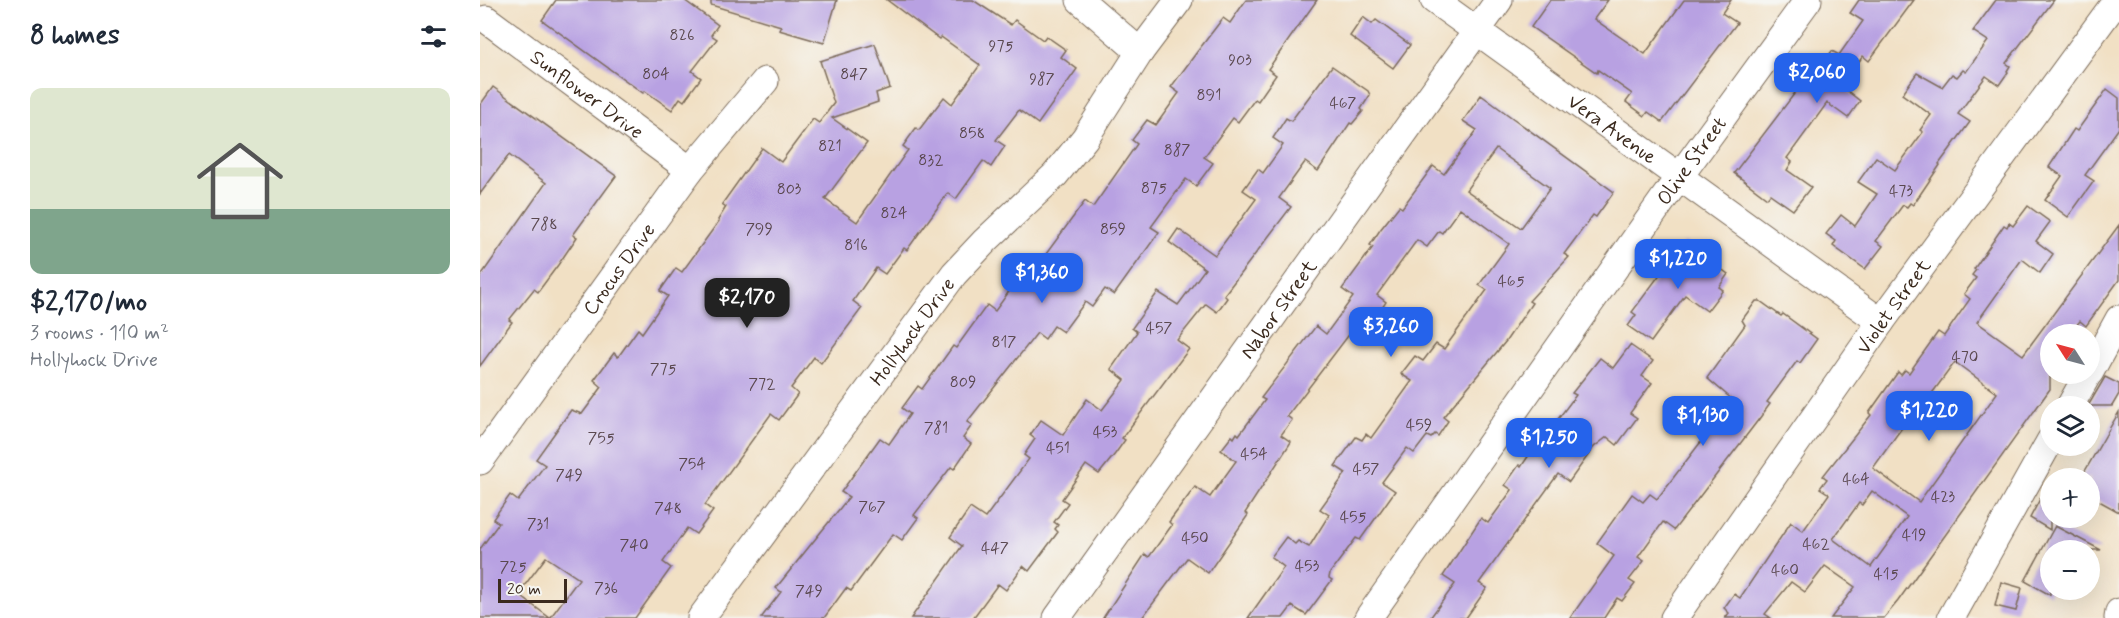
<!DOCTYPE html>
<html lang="en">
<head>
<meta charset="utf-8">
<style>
  :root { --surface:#fff; --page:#f6f6f7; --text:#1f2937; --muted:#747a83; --line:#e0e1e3; --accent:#2563eb }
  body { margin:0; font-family:Mynerve,sans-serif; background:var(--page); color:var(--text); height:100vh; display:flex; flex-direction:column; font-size:22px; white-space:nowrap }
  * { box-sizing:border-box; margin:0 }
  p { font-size:20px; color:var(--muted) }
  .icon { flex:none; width:33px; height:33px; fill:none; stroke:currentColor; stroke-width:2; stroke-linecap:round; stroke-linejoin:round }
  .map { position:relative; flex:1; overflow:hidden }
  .details { display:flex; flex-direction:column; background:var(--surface); width:480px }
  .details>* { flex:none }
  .needle { width:39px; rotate:306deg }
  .tools { position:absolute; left:1560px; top:324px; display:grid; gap:12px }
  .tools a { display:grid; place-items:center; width:60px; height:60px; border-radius:50%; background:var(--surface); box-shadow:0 6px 24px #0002; font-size:30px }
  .scale { position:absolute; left:18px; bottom:15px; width:69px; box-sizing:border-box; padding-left:6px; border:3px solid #3b2a1e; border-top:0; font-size:16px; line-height:21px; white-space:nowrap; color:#3b2a1e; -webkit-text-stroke:4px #f6f6f2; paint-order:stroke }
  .price { position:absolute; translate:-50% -51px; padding:0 14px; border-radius:12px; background:var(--accent); color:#fff; font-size:20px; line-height:39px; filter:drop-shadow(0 2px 3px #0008) }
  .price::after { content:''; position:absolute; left:50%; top:36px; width:18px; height:14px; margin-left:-9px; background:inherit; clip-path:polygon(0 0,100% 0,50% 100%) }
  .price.active { background:#222; color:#fff }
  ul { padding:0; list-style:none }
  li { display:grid; align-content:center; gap:12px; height:318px; padding:0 30px }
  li+li { border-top:2px solid var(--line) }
  li span { display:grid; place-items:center; height:186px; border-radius:12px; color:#555 }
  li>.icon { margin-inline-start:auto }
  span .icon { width:108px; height:108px; fill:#fffc; stroke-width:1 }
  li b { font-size:26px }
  h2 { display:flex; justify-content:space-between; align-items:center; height:72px; padding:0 30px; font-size:26px }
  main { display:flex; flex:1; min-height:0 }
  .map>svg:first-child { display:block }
  .building { fill:#b8a1e2; fill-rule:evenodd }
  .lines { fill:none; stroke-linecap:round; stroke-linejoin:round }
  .minor-casing { stroke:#7b6a58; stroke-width:29 }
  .minor { stroke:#fff; stroke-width:27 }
  .labels { text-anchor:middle; stroke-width:5; stroke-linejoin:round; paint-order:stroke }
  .number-label { font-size:16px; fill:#5a484f }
  .street-label { font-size:20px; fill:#3b2a1e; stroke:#f6f6f2 }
</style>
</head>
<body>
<main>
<section class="details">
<h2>8 homes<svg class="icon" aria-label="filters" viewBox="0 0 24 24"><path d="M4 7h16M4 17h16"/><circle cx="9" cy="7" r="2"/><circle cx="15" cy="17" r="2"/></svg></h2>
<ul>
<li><span style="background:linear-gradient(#dfe7d0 65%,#7fa58c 0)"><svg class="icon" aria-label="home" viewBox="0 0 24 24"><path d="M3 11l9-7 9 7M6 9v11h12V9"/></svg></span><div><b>$2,170/mo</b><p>3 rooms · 110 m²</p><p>Hollyhock Drive</p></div></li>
</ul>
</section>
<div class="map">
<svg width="1639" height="618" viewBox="0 0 1639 618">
  <rect width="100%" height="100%" fill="#f6f6f2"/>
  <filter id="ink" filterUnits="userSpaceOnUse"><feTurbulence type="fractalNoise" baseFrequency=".0167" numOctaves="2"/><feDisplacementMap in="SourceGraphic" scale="12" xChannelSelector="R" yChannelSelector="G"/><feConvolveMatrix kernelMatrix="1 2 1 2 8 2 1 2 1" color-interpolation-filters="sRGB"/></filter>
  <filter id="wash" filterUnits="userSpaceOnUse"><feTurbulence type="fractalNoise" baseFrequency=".008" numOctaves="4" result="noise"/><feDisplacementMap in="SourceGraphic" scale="24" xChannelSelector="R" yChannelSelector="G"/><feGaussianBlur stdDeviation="1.35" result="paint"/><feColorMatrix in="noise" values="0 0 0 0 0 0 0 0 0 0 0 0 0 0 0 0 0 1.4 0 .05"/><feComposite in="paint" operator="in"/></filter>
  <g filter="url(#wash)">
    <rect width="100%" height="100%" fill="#f1e0c4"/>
    <g id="blocks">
      <!-- building -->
      <g class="building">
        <path d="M76 0H204L238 25 231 35 237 39 212 71 221 78 204 101 200 98 192 110 165 91 163 93 62 20Z"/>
        <path d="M231 0H357L344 43 299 30 301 26 231 5Z"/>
        <path d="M407 0H493L531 25 535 20 563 40 566 36 586 50 581 57 597 69 558 124 539 110 516 140 525 146 511 167 503 161 476 199 468 193 427 250 424 248 405 274 396 268 373 301 382 308 341 363 334 357 311 388 318 394 299 420 291 414 225 505 233 511 216 534 207 528 183 562 191 568 155 618H0V549L19 523 13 519 30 495 38 501 65 465 56 459 91 410 102 414 122 387 114 380 134 353 138 357 158 329 162 333 188 296 180 291 196 268 202 272 239 221 238 220 246 207 242 204 282 148 301 162 333 119 339 123 354 103 340 61 395 44 410 88 396 93 398 102 352 118 387 143 345 199 377 222 428 150 423 146 436 128 439 130 464 97 472 104 500 65 461 37 459 39ZM66 557 99 579 70 618 38 594Z"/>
        <path d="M766 0H837L788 69 796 75 778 101 775 99 758 122 753 118 724 157 733 163 716 186 706 179 671 227 679 232 634 295 625 289 612 307 605 302 583 332 574 326 565 339 557 333 487 422 492 425 483 438 491 444 474 469 471 467 434 515 438 518 422 540 413 534 371 591 366 588 344 618H281L301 592 296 588 369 497 361 492 400 438 409 444 430 414 422 408 438 386 442 389 473 346 476 348 507 305 515 311 546 268 552 273 605 201 613 207 657 144 652 140 667 120 676 125 699 93 691 87 717 52 743 18 750 23Z"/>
        <path d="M1070 0H1128L1114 19 1165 54 1204 0H1251L1242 13 1257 23 1182 122 1168 112 1165 116 1146 102 1152 94 1118 70 1117 73 1051 27Z"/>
        <path d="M1379 0H1434L1389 61 1383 56 1361 86 1380 101 1368 118 1347 103 1307 158 1312 162 1307 170 1331 187 1313 210 1290 194 1287 198 1254 173 1321 85 1317 82 1328 69 1331 70 1334 67 1338 69 1352 51 1359 55 1383 21 1370 13Z"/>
        <path d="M1516 0H1574L1526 63 1530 66 1527 71 1528 72 1519 85 1506 76 1478 114 1490 122 1459 164 1460 165 1433 205 1430 203 1427 207 1423 205 1396 241 1403 246 1385 269 1353 246 1356 241 1346 234 1361 215 1375 226 1397 194 1378 182 1396 157 1415 170 1443 132 1440 130 1451 115 1422 94 1437 73 1462 87 1472 74 1477 77 1483 70 1486 72 1508 41 1493 31Z"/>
        <path d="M883 17 892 24 896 20 930 45 913 68 870 36Z"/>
        <path d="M852 66 888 91 890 95 881 109 883 111 872 124 870 123 838 171 825 162 799 198 811 207 744 295 747 298 737 312 726 304 697 340 709 349 642 438 645 440 635 454 619 474 606 465 582 499 588 503 574 522 578 525 575 529 578 532 549 571 543 566 526 590 518 584 493 618H431L482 546 470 537 490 508 505 518 549 459 544 455 555 439 550 435 561 420 583 435 607 399 622 410 645 380 631 369 657 332 652 328 678 292 698 305 725 269 689 242 698 229 735 255 776 199 763 190 778 169 783 173 803 145 793 138 806 118 811 121Z"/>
        <path d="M13 87 136 176 93 235 97 237 78 265 58 292 54 289 29 320 32 322 0 366V277L66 183 29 155 0 194V105Z"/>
        <path d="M1627 89 1639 98V128L1605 175 1614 181 1588 217 1565 200 1582 176 1569 167 1594 129 1597 131Z"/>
        <path d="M1001 95 1134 192 1116 217 1113 215 1084 254 1089 257 1049 301 1052 303 1026 341 963 417 968 421 958 436 955 434 951 438 947 436 934 453 927 448 902 482 915 491 880 540 876 538 850 573 849 578 852 580 826 615 812 606 803 618H768L804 567 791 557 806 537 815 544 818 541 829 547 849 515 840 509 866 473 855 466 876 437 882 440 886 434 891 438 932 381 921 374 935 356 943 361 956 344 964 349 1007 290 999 285 1029 244 980 208 962 233 959 231 947 247 937 240 897 295 906 302 902 308 914 317 898 340 885 331 880 338 871 332 807 416 812 420 801 435 811 442 765 513 768 515 728 573 707 558 662 618H623L665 554 669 557 692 525 689 522 715 487 730 497 756 461 741 450 752 436 754 438 757 433 759 435 785 400 781 398 836 326 846 334 873 297 862 289 893 247 890 245 900 230 919 206 922 208 953 166 964 174 997 130 983 121ZM1016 149 1070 188 1041 228 986 190Z"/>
        <path d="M1548 206 1570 222 1556 241 1573 254 1560 273 1542 259 1497 322 1543 355 1639 225V280L1606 326 1600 321 1589 334H1570V389L1418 601 1404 618H1351L1375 587 1345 566 1325 592 1311 582 1285 614 1291 618H1245L1249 613 1244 608 1254 594 1260 598 1311 522 1323 531 1349 494 1340 488 1347 479 1343 476 1391 415 1389 413 1418 372 1421 375 1425 370 1429 373 1458 332 1464 336 1490 299 1484 294 1496 278 1492 275 1496 270 1494 269 1524 225 1527 227 1529 223 1533 226ZM1475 362 1517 393 1439 502 1393 468 1436 408 1439 411ZM1392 491 1427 517 1391 567 1353 539 1379 503 1382 505Z"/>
        <path d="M1204 242 1248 274 1239 287 1243 290 1227 311 1205 295 1171 342 1148 326 1156 315 1152 312Z"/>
        <path d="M1276 301H1280L1301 316 1303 314 1337 339 1320 363 1317 361 1287 402 1290 404 1279 419 1194 530 1183 522 1158 557 1164 561 1149 580 1155 584 1142 601 1137 598 1124 618H1090L1134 556 1117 543 1152 494 1163 502 1170 494 1177 499 1253 400 1227 378 1265 325 1262 320Z"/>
        <path d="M1150 345 1173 361 1162 376 1172 383 1150 413 1157 418 1137 445 1127 437 1114 447 1089 482 1078 474 999 583 1007 588 986 618H950L975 584 963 576 1001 518 1008 523 1032 490 1025 485 1039 465 1041 467 1069 425 1072 427 1096 395 1092 393 1120 358 1133 368Z"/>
        <path d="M1625 377 1639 384V394L1632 406H1608Z"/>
        <path d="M1639 412V512L1610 496V478H1601Z"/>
        <path d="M1570 480V530L1550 518Z"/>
        <path d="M1575 526 1621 550H1570V595L1545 581Z"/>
        <path d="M1521 582 1542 588 1536 611 1515 606Z"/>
      </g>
    </g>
  </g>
  <g filter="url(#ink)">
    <use href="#blocks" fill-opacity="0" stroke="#7b6a58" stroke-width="1.5"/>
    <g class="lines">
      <defs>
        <g id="minor">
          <path d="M600 0 660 52"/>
          <path id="s1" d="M954 0 1401 322"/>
          <path id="s2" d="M6 19 210 170"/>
          <path d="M1610 372 1639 319"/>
          <path d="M1590 406 1608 374"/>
          <path id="s3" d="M0 461 210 170 285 81"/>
          <path id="s4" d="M221 618 474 274 505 241 575 175 605 138 660 52 699 0"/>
          <path id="s5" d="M577 618 1019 0"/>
          <path id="s6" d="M888 618 1199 177 1328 0"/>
          <path id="s7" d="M1194 618 1401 322 1637 0"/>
          <path d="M1471 618 1570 441"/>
          <path d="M1638 618 1639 612"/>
        </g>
      </defs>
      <!-- minor casing -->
      <use href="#minor" class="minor-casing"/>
      <!-- minor -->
      <use href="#minor" class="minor"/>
    </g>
  </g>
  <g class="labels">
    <!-- number labels -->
    <g class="number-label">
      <text x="202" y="40">826</text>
      <text x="521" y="51">975</text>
      <text x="760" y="65">903</text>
      <text x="176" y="79">804</text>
      <text x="374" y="79">847</text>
      <text x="562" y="84">987</text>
      <text x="729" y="100">891</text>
      <text x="863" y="108">467</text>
      <text x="492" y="138">858</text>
      <text x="350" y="151">821</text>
      <text x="697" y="155">887</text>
      <text x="451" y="165">832</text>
      <text x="674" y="193">875</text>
      <text x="309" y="194">803</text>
      <text x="1421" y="196">473</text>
      <text x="414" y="218">824</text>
      <text x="64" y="229">788</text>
      <text x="279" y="234">799</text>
      <text x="633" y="234">859</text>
      <text x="376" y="250">816</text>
      <text x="1031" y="286">465</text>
      <text x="679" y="333">457</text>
      <text x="524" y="347">817</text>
      <text x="1485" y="362">470</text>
      <text x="183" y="374">775</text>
      <text x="483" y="387">809</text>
      <text x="282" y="389">772</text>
      <text x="939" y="430">459</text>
      <text x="456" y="433">781</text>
      <text x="625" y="437">453</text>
      <text x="121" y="443">755</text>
      <text x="578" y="453">451</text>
      <text x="774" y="459">454</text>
      <text x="212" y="469">754</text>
      <text x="886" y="474">457</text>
      <text x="89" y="480">749</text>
      <text x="1376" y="484">464</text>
      <text x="1463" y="502">423</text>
      <text x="392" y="512">767</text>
      <text x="188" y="513">748</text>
      <text x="873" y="522">455</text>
      <text x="58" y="529">731</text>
      <text x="1434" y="540">419</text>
      <text x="715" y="543">450</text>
      <text x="1336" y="549">462</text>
      <text x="154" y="550">740</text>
      <text x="515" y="553">447</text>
      <text x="827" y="571">453</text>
      <text x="33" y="572">725</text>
      <text x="1305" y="575">460</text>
      <text x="1406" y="579">415</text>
      <text x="126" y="593">736</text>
      <text x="329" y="596">749</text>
    </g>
    <!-- street labels -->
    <g class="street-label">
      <text dy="7" stroke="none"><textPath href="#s2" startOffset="126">Sunflower Drive</textPath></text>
      <text dy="7" stroke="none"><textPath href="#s1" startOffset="220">Vera Avenue</textPath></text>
      <text dy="7" stroke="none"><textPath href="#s6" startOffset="560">Olive Street</textPath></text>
      <text dy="7" stroke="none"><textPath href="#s3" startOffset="237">Crocus Drive</textPath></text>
      <text dy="7" stroke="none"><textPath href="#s7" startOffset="381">Violet Street</textPath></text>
      <text dy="7" stroke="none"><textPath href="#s5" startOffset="380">Nabor Street</textPath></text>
      <text dy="7" stroke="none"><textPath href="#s4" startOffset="356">Hollyhock Drive</textPath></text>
    </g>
  </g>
</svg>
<div class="tools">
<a><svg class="needle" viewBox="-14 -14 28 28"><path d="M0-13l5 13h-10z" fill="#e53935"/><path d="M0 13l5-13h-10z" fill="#747a83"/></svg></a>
<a><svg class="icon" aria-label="layers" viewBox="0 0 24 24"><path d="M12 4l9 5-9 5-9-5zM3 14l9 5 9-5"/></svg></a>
<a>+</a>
<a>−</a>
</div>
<div class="scale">20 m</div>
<b class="price" style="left:1337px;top:104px">$2,060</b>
<b class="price" style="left:1198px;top:290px">$1,220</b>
<b class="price" style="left:562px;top:304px">$1,360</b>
<b class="price active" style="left:267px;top:329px">$2,170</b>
<b class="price" style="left:911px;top:358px">$3,260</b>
<b class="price" style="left:1449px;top:442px">$1,220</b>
<b class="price" style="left:1223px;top:447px">$1,130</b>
<b class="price" style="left:1069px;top:469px">$1,250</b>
</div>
</main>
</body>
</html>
